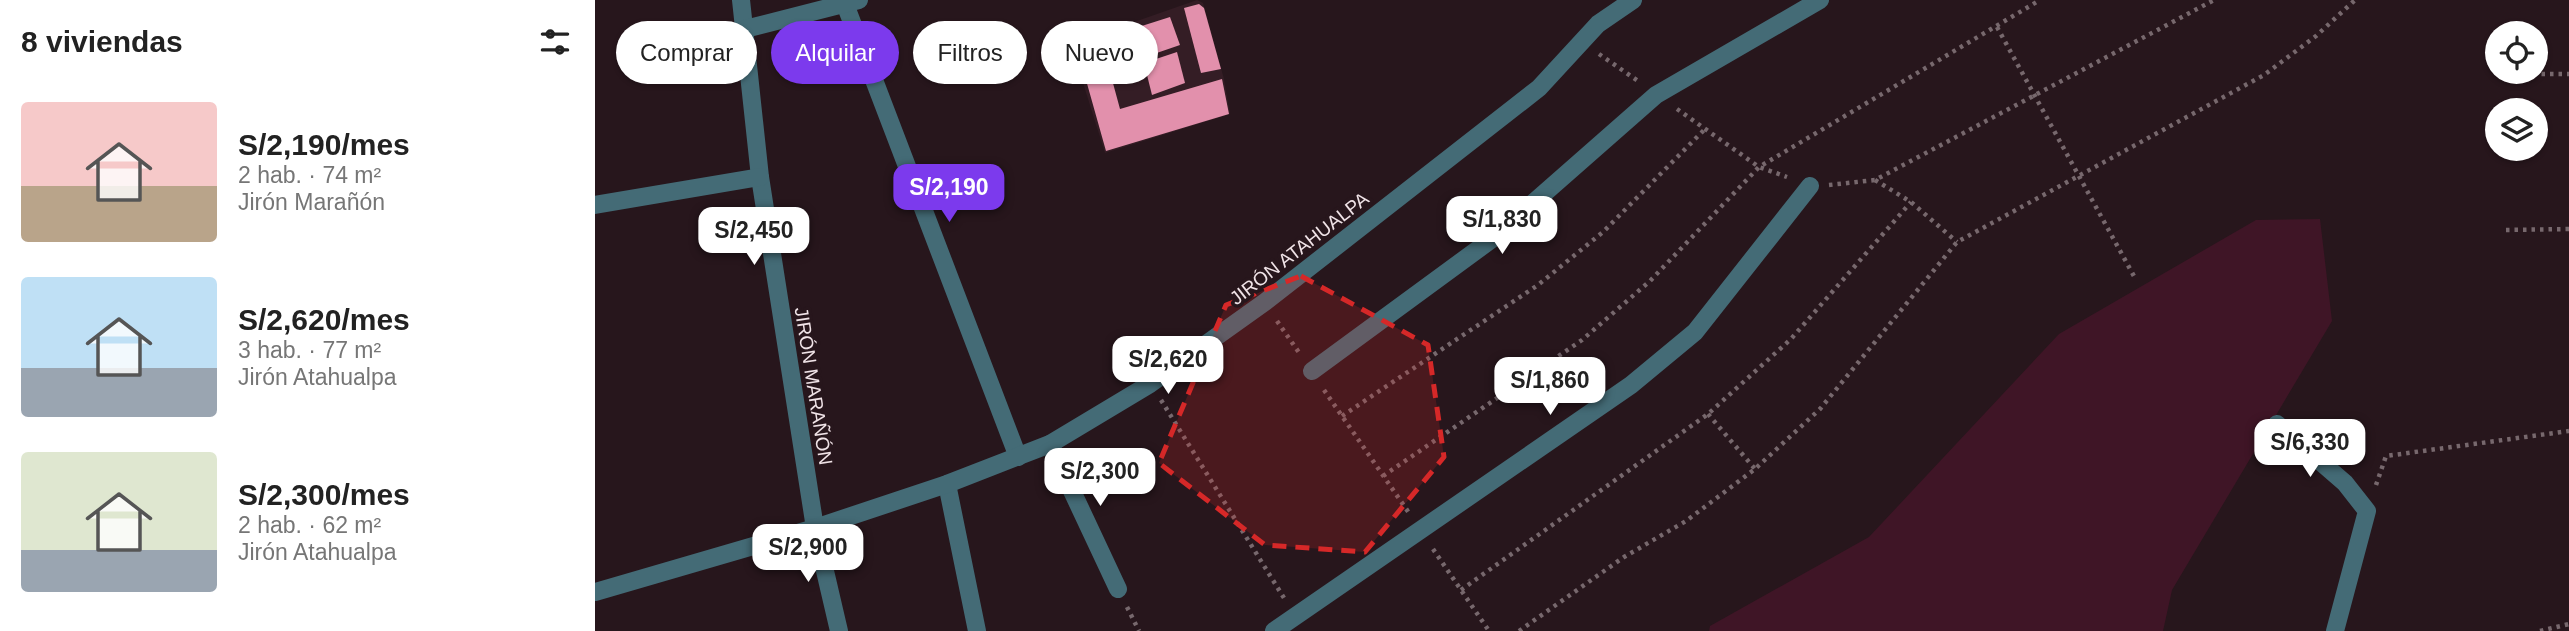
<!DOCTYPE html>
<html lang="es">
<head>
<meta charset="utf-8">
<style>
  :root { --surface:#fff; --page:#f2f2f2; --text:#222; --muted:#767676; --accent:#7c3aed }
  body { margin:0; font-family:Helvetica,sans-serif; background:var(--page); color:var(--text); height:100vh; display:flex; flex-direction:column; font-size:26px; white-space:nowrap }
  * { box-sizing:border-box; margin:0 }
  p { font-size:23px; color:var(--muted) }
  .icon { flex:none; width:38px; height:38px; fill:none; stroke:currentColor; stroke-width:2; stroke-linecap:round; stroke-linejoin:round }
  .map { position:relative; flex:1; overflow:hidden }
  .side { display:flex; flex-direction:column; background:var(--surface); width:595px }
  .side>* { flex:none }
  .banner { position:absolute; left:21px; top:21px; width:665px; height:63px; display:flex; gap:14px }
  .controls { position:absolute; left:1890px; top:21px; display:grid; gap:14px }
  .controls a { display:grid; place-items:center; width:63px; height:63px; border-radius:50%; background:var(--surface); box-shadow:0 2px 5px #0004; font-size:35px }
  .price { position:absolute; translate:-50% -60px; padding:0 16px; border-radius:14px; background:#fff; color:#222; font-size:23px; line-height:46px; filter:drop-shadow(0 2px 4px #0008) }
  .price::after { content:''; position:absolute; left:50%; top:42px; width:21px; height:16px; margin-left:-10px; background:inherit; clip-path:polygon(0 0,100% 0,50% 100%) }
  .price.current { background:var(--accent); color:#fff }
  ul { padding:0; list-style:none }
  li { display:flex; align-items:center; gap:21px; height:175px; padding:0 21px }
  li span { display:grid; place-items:center; flex:none; width:196px; height:140px; border-radius:7px; color:#555 }
  li>.icon { margin-inline-start:auto }
  span .icon { width:84px; height:84px; fill:#fffc; stroke-width:1 }
  li b { font-size:30px }
  h2 { display:flex; justify-content:space-between; align-items:center; height:84px; padding:0 21px; font-size:30px }
  .pill { padding:0 24px; border-radius:32px; background:var(--surface); box-shadow:0 2px 5px #0004; font-size:24px; line-height:63px }
  .pill.current { background:var(--accent); color:#fff }
  main { display:flex; flex:1; min-height:0 }
  .map>svg:first-child { display:block }
  .built { fill:#341d25 }
  .green { fill:#3f1526 }
  .building { fill:#e290ac }
  .lines { fill:none; stroke-linecap:round; stroke-linejoin:round }
  .path { stroke:#77686d; stroke-width:4.5; stroke-dasharray:3.5 5; stroke-linecap:butt }
  .minor { stroke:#446b76; stroke-width:18 }
  .marked { fill:#d62828; fill-opacity:0.2; stroke:#d62828; stroke-width:5; stroke-dasharray:14 9; stroke-linejoin:round }
  .labels { text-anchor:middle; stroke-width:7; stroke-linejoin:round; paint-order:stroke }
  .street-label { font-size:19px; fill:#f0e3e7; stroke:#27161c }
</style>
</head>
<body>
<main>
<section class="side">
<h2>8 viviendas<svg class="icon" aria-label="filters" viewBox="0 0 24 24"><path d="M4 7h16M4 17h16"/><circle cx="9" cy="7" r="2"/><circle cx="15" cy="17" r="2"/></svg></h2>
<ul>
<li><span style="background:linear-gradient(#f6c9c9 60%,#b9a48a 0)"><svg class="icon" aria-label="home" viewBox="0 0 24 24"><path d="M3 11l9-7 9 7M6 9v11h12V9"/></svg></span><div><b>S/2,190/mes</b><p>2 hab. · 74 m²</p><p>Jirón Marañón</p></div></li>
<li><span style="background:linear-gradient(#bfe0f5 65%,#9aa5b1 0)"><svg class="icon" aria-label="home" viewBox="0 0 24 24"><path d="M3 11l9-7 9 7M6 9v11h12V9"/></svg></span><div><b>S/2,620/mes</b><p>3 hab. · 77 m²</p><p>Jirón Atahualpa</p></div></li>
<li><span style="background:linear-gradient(#dfe7d0 70%,#9aa5b1 0)"><svg class="icon" aria-label="home" viewBox="0 0 24 24"><path d="M3 11l9-7 9 7M6 9v11h12V9"/></svg></span><div><b>S/2,300/mes</b><p>2 hab. · 62 m²</p><p>Jirón Atahualpa</p></div></li>
</ul>
</section>
<div class="map">
<svg width="1974" height="631" viewBox="0 0 1974 631">
  <rect width="100%" height="100%" fill="#27161c"/>
  <!-- built -->
  <path class="built" d="M602 0 608 3 629 79 635 114 510 153 478 51 482 42Z"/>
  <!-- green -->
  <path class="green" d="M1725 219 1737 321 1577 590 1568 631H1114L1115 626 1274 537 1464 334 1661 220Z"/>
  <!-- building -->
  <g class="building">
    <path d="M604 4 609 8 626 69 606 73 589 8Z"/>
    <path d="M575 17 585 45 518 68 509 38Z"/>
    <path d="M506 39 525 109 627 79 634 114 511 151 482 48Z"/>
    <path d="M582 52 590 83 557 95 549 63Z"/>
  </g>
  <g class="lines">
    <!-- path -->
    <g class="path">
      <path d="M1402 27 1540 278"/>
      <path d="M1004 54 1043 81"/>
      <path d="M1938 74H1974"/>
      <path d="M1082 109 1164 167 1192 177"/>
      <path d="M1280 180 1316 202 1362 242"/>
      <path d="M1234 185 1280 180 1619 0"/>
      <path d="M1911 230 1974 229"/>
      <path d="M682 321 705 354"/>
      <path d="M729 390 814 513"/>
      <path d="M566 400 689 598"/>
      <path d="M1113 414 1160 469"/>
      <path d="M747 416 943 285 1008 232 1110 129"/>
      <path d="M788 476 987 340 1055 281 1164 167 1445 0"/>
      <path d="M1781 485 1791 456 1974 431"/>
      <path d="M838 549 894 631"/>
      <path d="M866 590 1113 414 1196 339 1316 202"/>
      <path d="M532 607 544 631"/>
      <path d="M924 631 1029 557 1091 521 1160 469 1225 409 1362 242 1669 75 1721 36 1760 0"/>
      <path d="M1945 631 1974 624"/>
    </g>
    <!-- minor -->
    <g class="minor">
      <path d="M146 0 165 177 220 528 244 631"/>
      <path d="M250 4 423 457"/>
      <path d="M150 29 264 0"/>
      <path d="M0 205 165 177"/>
      <path d="M717 371 897 239 1061 95 1225 0"/>
      <path d="M1682 424 1750 483 1772 511 1740 631"/>
      <path d="M455 444 523 589"/>
      <path d="M352 484 382 631"/>
      <path d="M0 592 220 528 352 484 455 444 555 384 670 302 944 88 1003 24 1038 0"/>
      <path d="M679 631 1036 385 1100 332 1215 186"/>
    </g>
  </g>
  <!-- marked area -->
  <path class="marked" d="M706 276 833 345 849 457 770 552 670 545 564 463 631 305Z"/>
  <g class="labels">
    <!-- street labels -->
    <g class="street-label">
      <text transform="translate(704 248) rotate(-38)" y="7">JIRÓN ATAHUALPA</text>
      <text transform="translate(219 386) rotate(81)" y="7">JIRÓN MARAÑÓN</text>
    </g>
  </g>
</svg>
<div class="controls">
<a><svg class="icon" aria-label="locate" viewBox="0 0 24 24"><circle cx="12" cy="12" r="6"/><path d="M12 2v4M12 18v4M2 12h4M18 12h4"/></svg></a>
<a><svg class="icon" aria-label="layers" viewBox="0 0 24 24"><path d="M12 4l9 5-9 5-9-5zM3 14l9 5 9-5"/></svg></a>
</div>
<b class="price current" style="left:354px;top:224px">S/2,190</b>
<b class="price" style="left:907px;top:256px">S/1,830</b>
<b class="price" style="left:159px;top:267px">S/2,450</b>
<b class="price" style="left:573px;top:396px">S/2,620</b>
<b class="price" style="left:955px;top:417px">S/1,860</b>
<b class="price" style="left:1715px;top:479px">S/6,330</b>
<b class="price" style="left:505px;top:508px">S/2,300</b>
<b class="price" style="left:213px;top:584px">S/2,900</b>
<div class="banner">
<a class="pill">Comprar</a>
<a class="pill current">Alquilar</a>
<a class="pill">Filtros</a>
<a class="pill">Nuevo</a>
</div>
</div>
</main>
</body>
</html>
